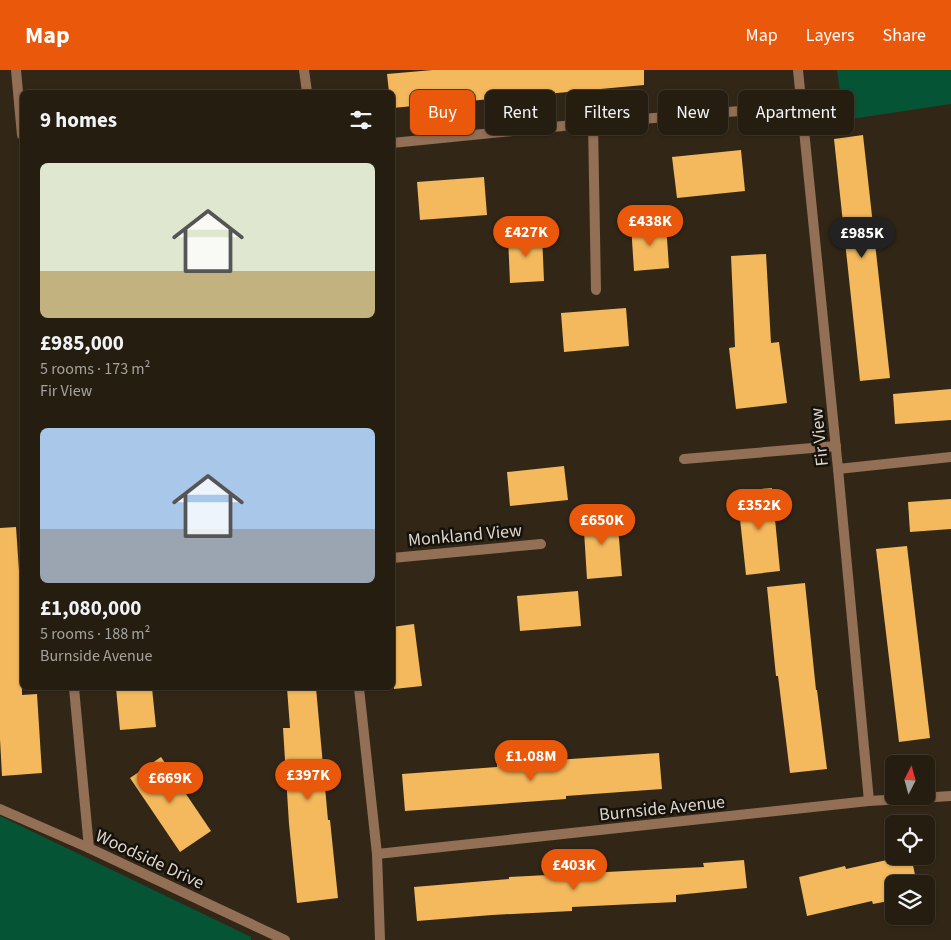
<!DOCTYPE html>
<html lang="en">
<head>
<meta charset="utf-8">
<style>
  :root { --surface:#261d11; --page:#2e261a; --text:#f1f3f6; --muted:#a4a29f; --line:#423b31; --accent:#ea580c }
  body { margin:0; font-family:"Source Sans 3",sans-serif; background:var(--page); color:var(--text); height:100vh; display:flex; flex-direction:column; font-size:19px; white-space:nowrap }
  * { box-sizing:border-box; margin:0 }
  p { font-size:16px; color:var(--muted) }
  .icon { flex:none; width:28px; height:28px; fill:none; stroke:currentColor; stroke-width:2; stroke-linecap:round; stroke-linejoin:round }
  .map { position:relative; flex:1; overflow:hidden }
  .panel { position:absolute; left:20px; top:20px; width:375px; height:600px; display:flex; flex-direction:column; background:var(--surface); border-radius:8px; box-shadow:0 1px 4px #0004,0 0 0 1px var(--line) }
  .panel>* { flex:none }
  .hud { position:absolute; left:410px; top:20px; width:465px; height:45px; display:flex; gap:10px }
  .needle { width:32px; rotate:6deg }
  .fabs { position:absolute; left:885px; top:685px; display:grid; gap:10px }
  .fabs a { display:grid; place-items:center; width:50px; height:50px; border-radius:8px; background:var(--surface); box-shadow:0 1px 4px #0004,0 0 0 1px var(--line); font-size:25px }
  .price { position:absolute; translate:-50% -42px; padding:0 11px; border-radius:18px; background:var(--accent); color:#fff; font-size:16px; line-height:32px; filter:drop-shadow(0 1px 2px #0008) }
  .price::after { content:''; position:absolute; left:50%; top:30px; width:15px; height:11px; margin-left:-8px; background:inherit; clip-path:polygon(0 0,100% 0,50% 100%) }
  .price.selected { background:#222; color:#fff }
  ul { padding:0; list-style:none }
  li { display:grid; align-content:center; gap:10px; height:265px; padding:0 20px }
  li span { display:grid; place-items:center; height:155px; border-radius:8px; color:#555 }
  li>.icon { margin-inline-start:auto }
  span .icon { width:90px; height:90px; fill:#fffc; stroke-width:1 }
  li b { font-size:21px }
  h2 { display:flex; justify-content:space-between; align-items:center; height:60px; padding:0 20px; font-size:21px }
  .chip { padding:0 18px; border-radius:8px; background:var(--surface); box-shadow:0 1px 4px #0004,0 0 0 1px var(--line); font-size:18px; line-height:45px }
  .chip.selected { background:var(--accent); color:#fff }
  header { display:flex; align-items:center; gap:30px; box-sizing:border-box; height:70px; padding:0 25px; background:var(--accent); color:#fff }
  header strong { font-size:24px }
  nav { display:flex; gap:28px; margin-inline-start:auto; font-size:18px }
  .map>svg:first-child { display:block }
  .green { fill:#065436 }
  .building { fill:#f3b95c }
  .lines { fill:none; stroke-linecap:round; stroke-linejoin:round }
  .service { stroke:#926f55; stroke-width:10 }
  .minor { stroke:#926f55; stroke-width:10 }
  .tertiary { stroke:#926f55; stroke-width:10 }
  .labels { text-anchor:middle; stroke-width:5; stroke-linejoin:round; paint-order:stroke }
  .street-label { font-size:18px; fill:#dcd5cb; stroke:#16110a }
</style>
</head>
<body>
<header>
<strong>Map</strong>
<nav><a>Map</a><a>Layers</a><a>Share</a></nav>
</header>
<div class="map">
<svg width="951" height="870" viewBox="0 0 951 870">
  <rect width="100%" height="100%" fill="#322717"/>
  <!-- green -->
  <g class="green">
    <path d="M837 0H951V34L844 50Z"/>
    <path d="M0 746 251 867V870H0Z"/>
  </g>
  <!-- building -->
  <g class="building">
    <path d="M433 0H644V15L392 38V22H389L387 4Z"/>
    <path d="M863 65 890 308 860 311 834 69Z"/>
    <path d="M741 80 745 121 677 128 672 87Z"/>
    <path d="M484 107 487 145 420 150 417 112Z"/>
    <path d="M666 153 669 198 634 201 631 155Z"/>
    <path d="M542 164 544 211 510 213 508 166Z"/>
    <path d="M766 184 771 273 779 272 787 333 736 339 729 278 735 277 731 186Z"/>
    <path d="M626 238 629 276 564 282 561 243Z"/>
    <path d="M951 319V350L895 354 893 324Z"/>
    <path d="M564 396 568 430 510 436 507 402Z"/>
    <path d="M772 418 780 501 746 505 737 421Z"/>
    <path d="M951 429V459L910 462 908 432Z"/>
    <path d="M617 443 622 506 587 509 583 445Z"/>
    <path d="M16 457 22 544V625L37 624 42 703 2 706 0 669V458Z"/>
    <path d="M907 476 930 668 899 672 876 479Z"/>
    <path d="M805 513 816 620H817L827 699 790 703 778 606H776L767 517Z"/>
    <path d="M578 521 581 556 520 561 517 526Z"/>
    <path d="M414 554 422 616 394 619 392 605V557Z"/>
    <path d="M116 618H152L156 657 120 660Z"/>
    <path d="M287 618H316L328 750H330L338 828 297 833 289 754 283 658H290Z"/>
    <path d="M659 683 662 719 566 726V729L405 741 402 704 497 697V694Z"/>
    <path d="M161 687 211 761 180 782 130 708Z"/>
    <path d="M905 786H911L917 814H894V830L873 834 872 831 807 846 799 807 845 796 846 799Z"/>
    <path d="M744 790 747 818 676 825V832L572 837V841L492 845 417 851 414 817 509 809V807L704 797 703 793Z"/>
  </g>
  <g class="lines">
    <!-- service -->
    <path class="service" d="M684 389 836 376"/>
    <!-- minor -->
    <g class="minor">
      <path d="M16 0 22 65"/>
      <path d="M304 0 307 22"/>
      <path d="M798 0 838 399 869 731"/>
      <path d="M593 53 596 220"/>
      <path d="M392 73 593 53 801 36"/>
      <path d="M392 488 541 474"/>
      <path d="M74 618 89 778"/>
      <path d="M359 618 377 784 380 870"/>
      <path d="M0 739 89 778 285 870"/>
      <path d="M377 784 869 731 951 726"/>
    </g>
    <!-- tertiary -->
    <path class="tertiary" d="M838 399 951 387"/>
  </g>
  <g class="labels">
    <!-- street labels -->
    <g class="street-label">
      <text transform="translate(819 367) rotate(-96)" y="6">Fir View</text>
      <text transform="translate(465 465) rotate(-5)" y="6">Monkland View</text>
      <text transform="translate(662 738) rotate(-6)" y="6">Burnside Avenue</text>
      <text transform="translate(150 789) rotate(25)" y="6">Woodside Drive</text>
    </g>
  </g>
</svg>
<div class="fabs">
<a><svg class="needle" viewBox="-14 -14 28 28"><path d="M0-13l5 13h-10z" fill="#e53935"/><path d="M0 13l5-13h-10z" fill="#a4a29f"/></svg></a>
<a><svg class="icon" aria-label="locate" viewBox="0 0 24 24"><circle cx="12" cy="12" r="6"/><path d="M12 2v4M12 18v4M2 12h4M18 12h4"/></svg></a>
<a><svg class="icon" aria-label="layers" viewBox="0 0 24 24"><path d="M12 4l9 5-9 5-9-5zM3 14l9 5 9-5"/></svg></a>
</div>
<b class="price" style="left:650px;top:177px">£438K</b>
<b class="price" style="left:526px;top:188px">£427K</b>
<b class="price selected" style="left:862px;top:189px">£985K</b>
<b class="price" style="left:759px;top:461px">£352K</b>
<b class="price" style="left:602px;top:476px">£650K</b>
<b class="price" style="left:531px;top:712px">£1.08M</b>
<b class="price" style="left:308px;top:731px">£397K</b>
<b class="price" style="left:170px;top:734px">£669K</b>
<b class="price" style="left:574px;top:821px">£403K</b>
<div class="hud">
<a class="chip selected">Buy</a>
<a class="chip">Rent</a>
<a class="chip">Filters</a>
<a class="chip">New</a>
<a class="chip">Apartment</a>
</div>
<section class="panel">
<h2>9 homes<svg class="icon" aria-label="filters" viewBox="0 0 24 24"><path d="M4 7h16M4 17h16"/><circle cx="9" cy="7" r="2"/><circle cx="15" cy="17" r="2"/></svg></h2>
<ul>
<li><span style="background:linear-gradient(#dfe7d0 70%,#c2b280 0)"><svg class="icon" aria-label="home" viewBox="0 0 24 24"><path d="M3 11l9-7 9 7M6 9v11h12V9"/></svg></span><div><b>£985,000</b><p>5 rooms · 173 m²</p><p>Fir View</p></div></li>
<li><span style="background:linear-gradient(#a9c7e8 65%,#9aa5b1 0)"><svg class="icon" aria-label="home" viewBox="0 0 24 24"><path d="M3 11l9-7 9 7M6 9v11h12V9"/></svg></span><div><b>£1,080,000</b><p>5 rooms · 188 m²</p><p>Burnside Avenue</p></div></li>
</ul>
</section>
</div>
</body>
</html>
